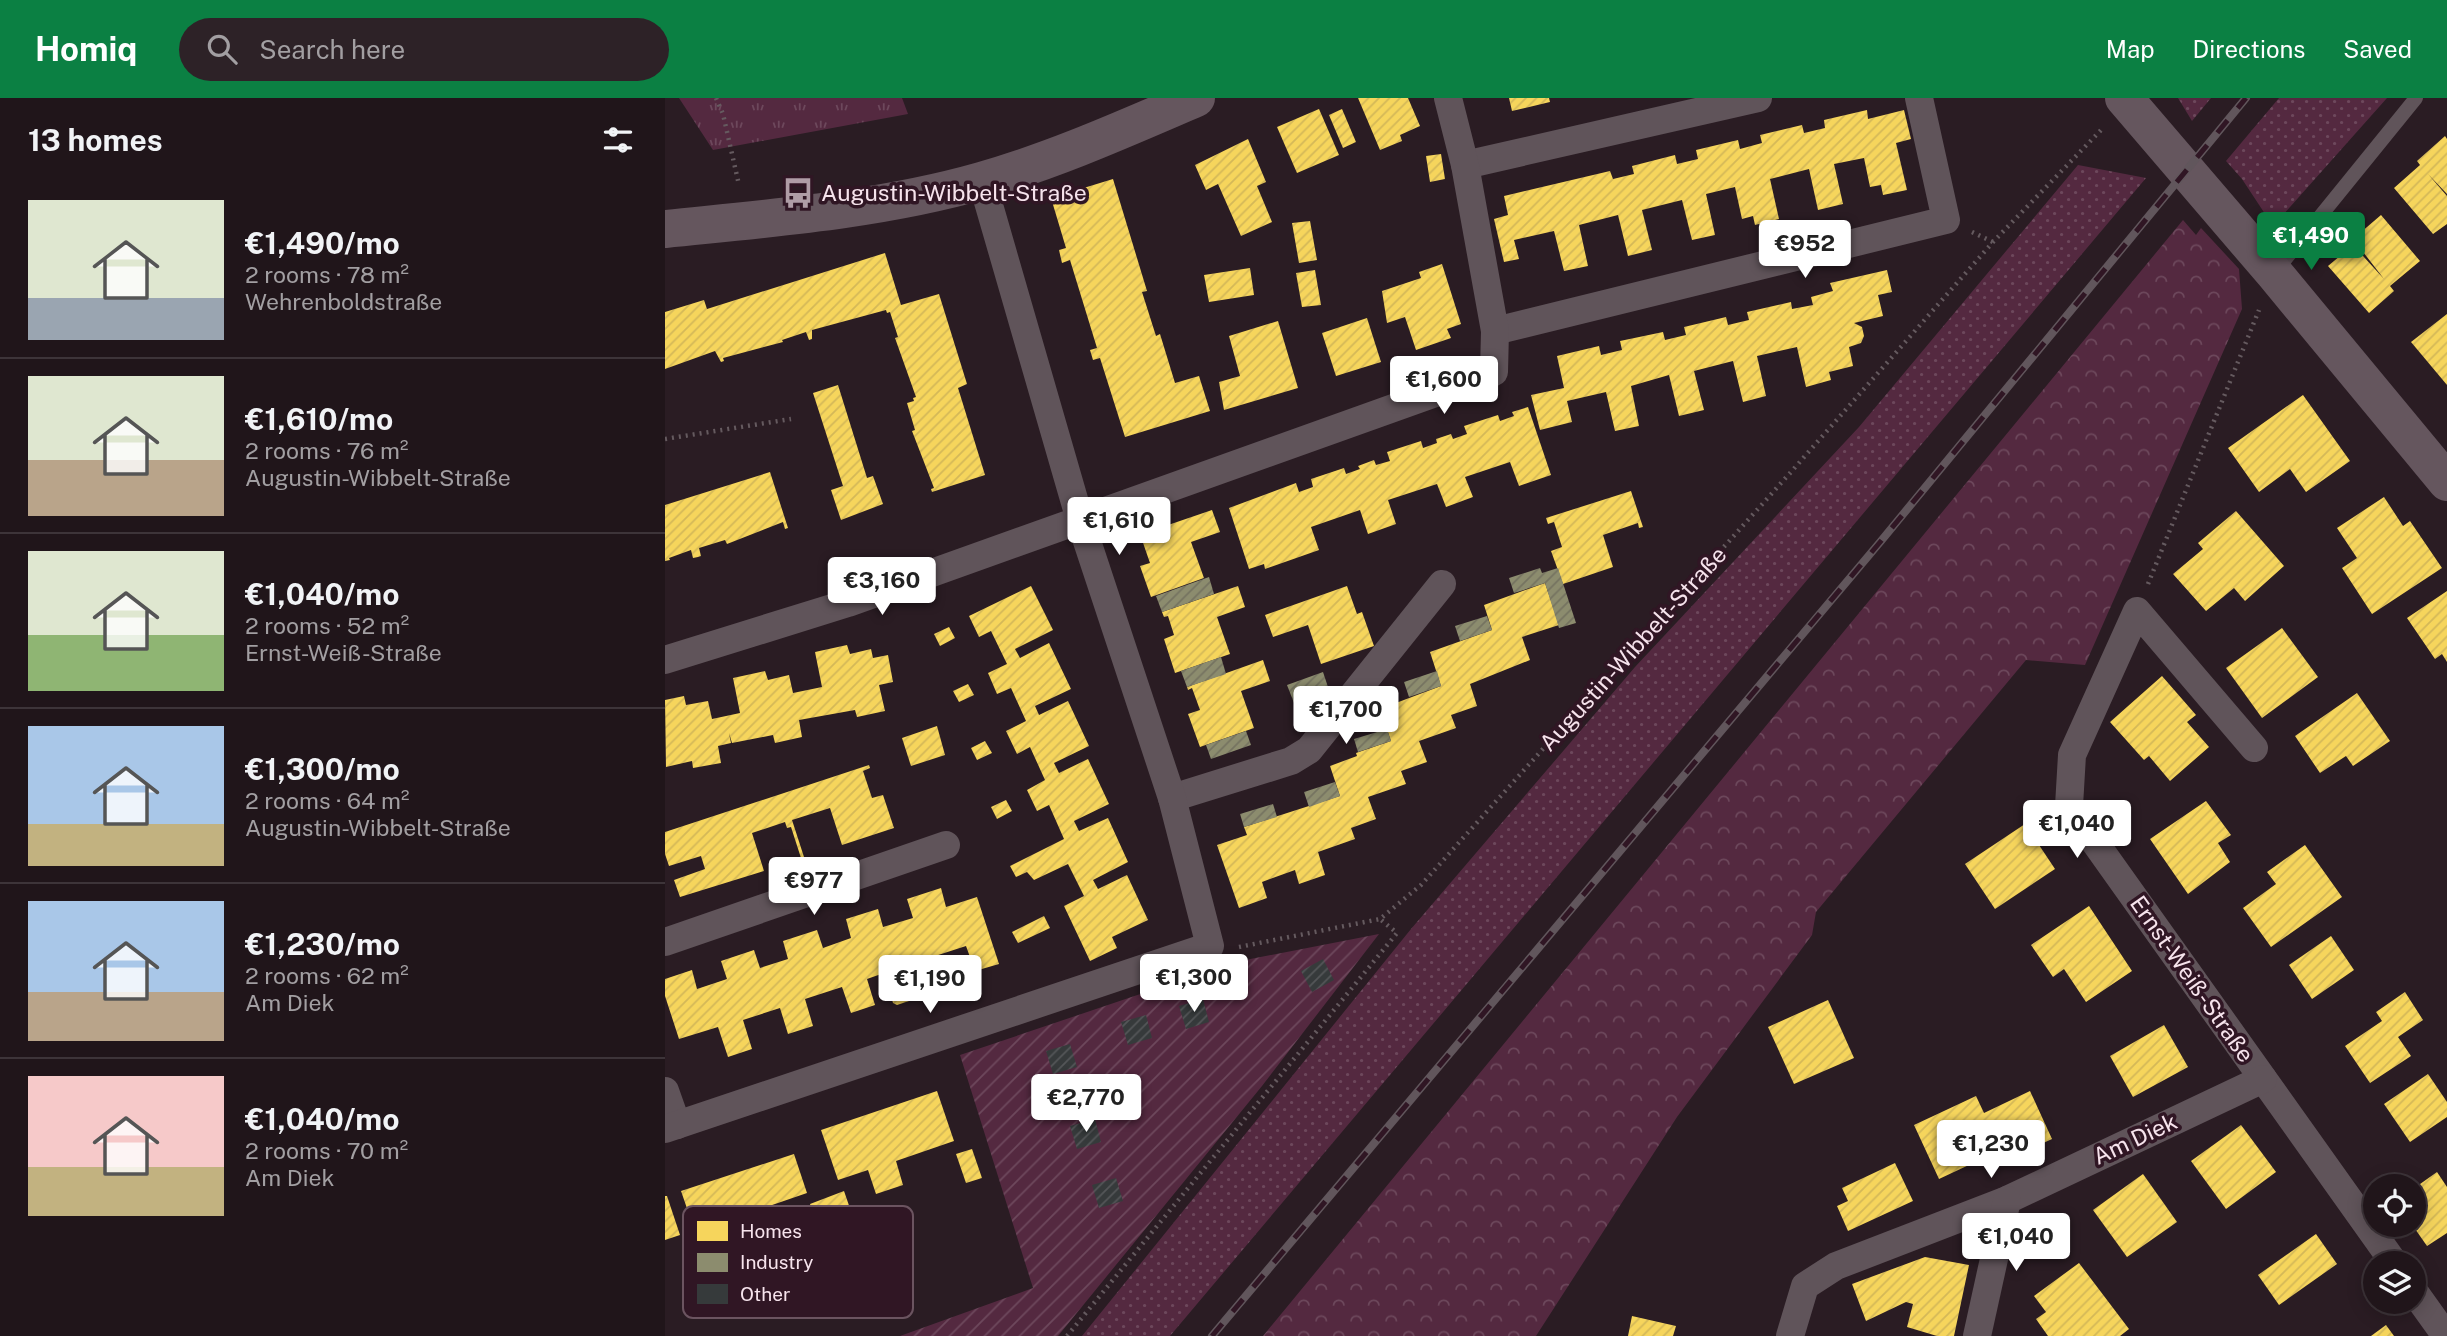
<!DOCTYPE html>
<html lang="en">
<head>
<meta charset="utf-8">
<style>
  :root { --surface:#20151a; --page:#2d2227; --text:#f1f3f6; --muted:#a29fa2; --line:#3d3439; --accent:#0b8043 }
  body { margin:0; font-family:"Public Sans",sans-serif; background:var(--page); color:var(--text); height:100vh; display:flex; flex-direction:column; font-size:26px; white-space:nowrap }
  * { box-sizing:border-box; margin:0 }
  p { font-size:23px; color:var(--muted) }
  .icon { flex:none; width:38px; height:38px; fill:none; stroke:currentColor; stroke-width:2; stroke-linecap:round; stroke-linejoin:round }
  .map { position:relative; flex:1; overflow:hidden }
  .panel { display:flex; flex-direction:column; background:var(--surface); width:665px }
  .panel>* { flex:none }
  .controls { position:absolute; left:1698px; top:1076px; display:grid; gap:14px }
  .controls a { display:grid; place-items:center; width:63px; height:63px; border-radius:50%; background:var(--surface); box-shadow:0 4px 18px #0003,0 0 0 2px var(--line); font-size:35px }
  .price { position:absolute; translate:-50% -60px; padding:0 16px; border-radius:7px; background:#fff; color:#222; font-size:23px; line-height:46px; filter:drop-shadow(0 2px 4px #0008) }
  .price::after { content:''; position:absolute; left:50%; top:42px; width:21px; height:16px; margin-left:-10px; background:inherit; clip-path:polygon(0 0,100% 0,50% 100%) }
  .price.selected { background:var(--accent); color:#fff }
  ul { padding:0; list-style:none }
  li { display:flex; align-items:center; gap:21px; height:175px; padding:0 28px }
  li+li { border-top:2px solid var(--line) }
  li span { display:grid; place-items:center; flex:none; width:196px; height:140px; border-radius:0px; color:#555 }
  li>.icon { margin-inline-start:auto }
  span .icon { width:84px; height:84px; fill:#fffc; stroke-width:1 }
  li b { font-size:30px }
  h2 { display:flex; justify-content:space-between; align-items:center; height:84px; padding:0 28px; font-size:30px }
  header { display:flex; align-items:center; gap:42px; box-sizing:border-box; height:98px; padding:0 35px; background:var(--accent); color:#fff }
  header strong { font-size:33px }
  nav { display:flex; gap:38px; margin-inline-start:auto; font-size:24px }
  .search { width:490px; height:63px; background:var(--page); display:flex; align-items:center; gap:18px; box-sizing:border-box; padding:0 24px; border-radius:38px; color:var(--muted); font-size:26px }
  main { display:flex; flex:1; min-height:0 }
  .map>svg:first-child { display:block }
  .grass { fill:url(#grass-dots) }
  .forest { fill:url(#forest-crowns) }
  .park { fill:url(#park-tufts) }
  .garden { fill:url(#garden-furrows) }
  .homes { fill:url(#homes-hatch) }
  .industry { fill:url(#industry-hatch) }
  .building { fill:url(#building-hatch) }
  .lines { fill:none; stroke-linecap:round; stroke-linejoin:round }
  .path { stroke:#655a5f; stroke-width:4.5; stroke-dasharray:2 5; stroke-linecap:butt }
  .lane { stroke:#60545a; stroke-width:14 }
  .street { stroke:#60545a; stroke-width:28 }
  .secondary { stroke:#65565e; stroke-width:38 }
  .rail-casing { stroke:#61565c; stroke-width:8 }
  .rail { stroke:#301624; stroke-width:5; stroke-dasharray:16; stroke-linecap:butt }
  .labels { text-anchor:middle; stroke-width:7; stroke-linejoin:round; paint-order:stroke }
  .poi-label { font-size:23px; fill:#f6e3ec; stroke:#301624; text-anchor:start }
  .street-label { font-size:23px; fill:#f6e3ec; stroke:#301624 }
  .key { fill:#301624; stroke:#6b5460; stroke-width:2 }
  .key-label { font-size:19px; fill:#f6e3ec }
</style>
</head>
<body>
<header>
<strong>Homiq</strong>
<div class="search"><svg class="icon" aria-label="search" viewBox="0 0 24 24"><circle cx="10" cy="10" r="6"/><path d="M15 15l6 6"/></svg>Search here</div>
<nav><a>Map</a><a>Directions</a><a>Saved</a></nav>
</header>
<main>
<section class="panel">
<h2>13 homes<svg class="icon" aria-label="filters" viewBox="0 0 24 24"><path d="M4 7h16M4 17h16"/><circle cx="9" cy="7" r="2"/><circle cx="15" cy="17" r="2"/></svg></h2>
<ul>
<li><span style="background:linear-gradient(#dfe7d0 70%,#9aa5b1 0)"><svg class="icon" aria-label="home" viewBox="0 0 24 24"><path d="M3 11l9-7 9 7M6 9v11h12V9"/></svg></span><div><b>€1,490/mo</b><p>2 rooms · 78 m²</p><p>Wehrenboldstraße</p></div></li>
<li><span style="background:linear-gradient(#dfe7d0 60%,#b9a48a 0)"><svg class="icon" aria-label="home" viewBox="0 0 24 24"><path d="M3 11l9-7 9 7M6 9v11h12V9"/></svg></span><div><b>€1,610/mo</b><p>2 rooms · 76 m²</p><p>Augustin-Wibbelt-Straße</p></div></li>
<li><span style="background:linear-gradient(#dfe7d0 60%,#8fb573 0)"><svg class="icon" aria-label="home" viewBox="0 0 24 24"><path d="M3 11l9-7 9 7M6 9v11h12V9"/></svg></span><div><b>€1,040/mo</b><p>2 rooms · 52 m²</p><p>Ernst-Weiß-Straße</p></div></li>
<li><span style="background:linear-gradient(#a9c7e8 70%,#c2b280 0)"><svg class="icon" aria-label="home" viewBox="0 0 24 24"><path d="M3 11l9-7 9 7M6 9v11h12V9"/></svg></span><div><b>€1,300/mo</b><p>2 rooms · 64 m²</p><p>Augustin-Wibbelt-Straße</p></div></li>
<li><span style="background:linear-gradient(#a9c7e8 65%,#b9a48a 0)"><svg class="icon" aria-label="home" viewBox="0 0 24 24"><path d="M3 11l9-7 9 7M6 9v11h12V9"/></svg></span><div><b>€1,230/mo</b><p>2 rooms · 62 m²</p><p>Am Diek</p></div></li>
<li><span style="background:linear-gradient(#f6c9c9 65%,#c2b280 0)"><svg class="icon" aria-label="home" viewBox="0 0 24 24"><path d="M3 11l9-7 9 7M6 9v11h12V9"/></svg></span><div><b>€1,040/mo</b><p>2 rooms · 70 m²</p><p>Am Diek</p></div></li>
</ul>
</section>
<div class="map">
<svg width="1782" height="1238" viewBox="0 0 1782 1238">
  <defs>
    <pattern id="grass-dots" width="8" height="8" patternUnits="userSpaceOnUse" patternTransform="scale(1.75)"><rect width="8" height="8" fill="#542940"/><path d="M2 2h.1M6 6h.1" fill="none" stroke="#6d485c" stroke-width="1.8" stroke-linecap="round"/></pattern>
    <pattern id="forest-crowns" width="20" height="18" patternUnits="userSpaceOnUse" patternTransform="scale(1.75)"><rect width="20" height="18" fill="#542940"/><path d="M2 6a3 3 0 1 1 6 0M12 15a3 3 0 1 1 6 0" fill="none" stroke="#6d485c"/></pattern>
    <pattern id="park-tufts" width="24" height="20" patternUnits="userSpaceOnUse" patternTransform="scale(1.75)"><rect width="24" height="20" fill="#542940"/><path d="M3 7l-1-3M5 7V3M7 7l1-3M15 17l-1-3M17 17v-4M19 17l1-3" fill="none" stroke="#6d485c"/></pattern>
    <pattern id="garden-furrows" width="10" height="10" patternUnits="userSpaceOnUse" patternTransform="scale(1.75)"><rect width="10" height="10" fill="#542940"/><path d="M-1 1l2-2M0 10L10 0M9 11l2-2" fill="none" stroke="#6d485c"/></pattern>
    <pattern id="homes-hatch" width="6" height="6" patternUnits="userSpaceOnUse" patternTransform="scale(1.75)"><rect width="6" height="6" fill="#f6d55c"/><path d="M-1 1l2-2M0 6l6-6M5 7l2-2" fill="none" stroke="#d4b858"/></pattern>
    <pattern id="industry-hatch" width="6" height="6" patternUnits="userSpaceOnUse" patternTransform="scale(1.75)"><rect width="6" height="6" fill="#8c8c6e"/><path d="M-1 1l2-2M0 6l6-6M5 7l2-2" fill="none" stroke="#757360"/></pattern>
    <pattern id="building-hatch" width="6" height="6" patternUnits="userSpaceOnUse" patternTransform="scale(1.75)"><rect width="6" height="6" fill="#363a3b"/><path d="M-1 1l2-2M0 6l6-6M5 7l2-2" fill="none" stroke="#545658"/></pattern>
  </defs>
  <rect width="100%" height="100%" fill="#2a1c23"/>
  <!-- grass -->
  <g class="grass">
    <path d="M1513 0H1546L1527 23Z"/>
    <path d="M1614 0H1722L1608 128 1577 81 1561 63Z"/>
    <path d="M1413 67 1481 80 505 1238H417L746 831 970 569 1194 329Z"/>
  </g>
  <!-- forest -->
  <path class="forest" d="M1518 122 1531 137 1536 130 1574 171 1577 211 1420 567 1361 562 1151 814 1147 837 1012 1019 871 1238H598Z"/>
  <!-- park -->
  <path class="park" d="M14 0H237L243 16 48 52Z"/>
  <!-- garden -->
  <path class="garden" d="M714 836 597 988 393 1238H235L368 1190 295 957 570 864Z"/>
  <!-- homes -->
  <g class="homes">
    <path d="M693 0H743L755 28 735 37 737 43 715 52Z"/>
    <path d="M844 0H884L885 4 847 13Z"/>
    <path d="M654 11 674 57 632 75 612 29Z"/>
    <path d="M677 11 691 44 678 50 664 17Z"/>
    <path d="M1202 12 1203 21 1239 12 1246 41 1231 45 1242 92 1218 97 1216 87 1205 89 1199 60 1169 66 1178 106 1153 112 1144 71 1105 81 1114 121 1090 127 1088 118 1077 121 1070 89 1041 96 1050 137 1027 142 1017 102 977 112 987 152 963 158 953 117 914 127 923 168 899 173 889 133 849 142 854 161 839 164 829 121 843 117 839 98 945 73 948 81 969 76 967 68 1010 57 1012 66 1033 61 1031 52 1073 42 1075 51 1097 45 1095 37 1137 27 1139 35 1160 30 1159 22Z"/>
    <path d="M1780 38 1782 41V96L1763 76 1782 98V126L1768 136 1729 90 1755 67 1752 63Z"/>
    <path d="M583 41 601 84 592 88 607 124 576 138 553 86 541 92 530 67Z"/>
    <path d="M776 56 780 81 765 84 761 58Z"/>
    <path d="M448 81 482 193 477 194 491 238 495 236 510 285 534 278 545 313 460 339 435 260 428 262 425 252 432 250 405 162 397 165 394 152 401 150 386 100Z"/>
    <path d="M1716 117 1755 163 1725 188 1729 193 1704 215 1663 168 1688 147 1719 181 1688 141Z"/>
    <path d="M645 123 652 162 634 165 627 125Z"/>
    <path d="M220 155 236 207 274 196 302 286 293 290 320 377 267 394 266 391 269 390 247 333 250 332 242 305 249 303 248 300 251 299 230 240 233 239 225 214 222 215 221 212 147 232V241L144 242 141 234 117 242 118 244 58 260 59 263 56 264 50 253 0 271V214L39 202 42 211Z"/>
    <path d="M777 166 796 226 782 231 786 240 751 252 740 219 722 225 717 193 756 180 754 174Z"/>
    <path d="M585 170 589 197 544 204 539 177Z"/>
    <path d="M650 172 656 207 637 209 631 175Z"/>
    <path d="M1222 172 1227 194 1213 197 1218 218 1189 225 1197 229 1199 238 1196 245 1184 249 1188 268 1164 274 1166 282 1141 289 1132 249 1092 258 1101 298 1078 304 1068 263 1029 273 1039 312 1014 318 1004 277 966 288 974 328 950 333 941 294 902 303 907 324 875 332 866 297 899 290 892 258 934 248 936 257 957 252 955 243 998 234 1000 242 1021 237 1019 229 1061 219 1063 227 1084 222 1082 214 1126 204 1127 211 1148 207 1146 199 1168 193 1165 185Z"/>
    <path d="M1782 216V287L1746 244Z"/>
    <path d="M702 220 716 264 671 278 657 235Z"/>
    <path d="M613 223 633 290 559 312 554 284 575 278 564 238Z"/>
    <path d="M173 287 202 380 208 378 218 406 176 422 166 392 178 388 148 295Z"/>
    <path d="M1638 297 1685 363 1641 394 1625 371 1594 394 1563 350Z"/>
    <path d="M863 309 886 377 854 388 845 364 800 379 808 399 781 409 772 386 723 402 731 426 703 436 695 412 646 429 654 452 600 471 599 466 584 471 564 410 631 385 634 394 648 389 646 381 679 370 681 376 695 371 693 368 709 362 711 367 725 363 722 354 756 343 758 350 772 345 771 341 786 336 788 341 802 336 799 328 833 317 835 323 849 318 847 314Z"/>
    <path d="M105 374 123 430 120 431 118 424 62 446 60 442 34 450 36 458 33 459 28 460 26 452 4 460 5 462 0 463V407Z"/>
    <path d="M966 393 978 429 974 430 973 425 938 437 948 469 898 486 886 453 897 449 889 424 883 426 881 420Z"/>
    <path d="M1719 399 1738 428 1745 423 1777 470 1707 516 1677 470 1692 460 1672 430Z"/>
    <path d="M547 412 555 434 526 444 539 480 486 499 475 468 485 465 477 442 473 443 471 438Z"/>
    <path d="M1571 413 1619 468 1580 503 1569 490 1541 513 1508 476 1538 451 1533 445Z"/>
    <path d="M880 485 894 527 857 539 865 562 805 586 812 608 786 617 791 630 754 643 762 664 736 673 741 686 703 699 711 721 686 730 690 741 653 754 660 777 634 786 630 772 597 784 602 800 574 810 552 747 582 737 579 729 675 698 665 668 692 658 691 655 726 643 715 611 776 588 765 554 827 532 819 507Z"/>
    <path d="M366 488 388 532 350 551 355 560 384 545 406 591 370 608 374 617 403 603 424 648 389 665 394 675 423 661 444 706 409 723 414 733 443 720 463 764 428 782 433 791 462 777 483 822 447 839 452 850 425 863 399 808 419 798 403 766 369 782 362 774 351 779 345 768 399 741 384 707 372 713 362 692 380 682 365 649 352 656 341 633 361 623 346 590 332 596 323 575 342 566 326 533 314 539 304 518Z"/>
    <path d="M573 488 580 509 552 519 565 556 510 575 499 541 509 537 503 518 499 519 497 514Z"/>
    <path d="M682 488 692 516 697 514 709 548 656 566 643 527 608 539 600 517Z"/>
    <path d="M1782 493V564L1777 556 1770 561 1742 520Z"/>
    <path d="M284 529 290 540 275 548 269 536Z"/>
    <path d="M1617 530 1653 579 1597 620 1561 570Z"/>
    <path d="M182 547 185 556 206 551 208 560 223 557 228 584 214 587 220 613 192 619 190 612 134 622 137 639 110 645 108 637 67 645 64 635 66 645 53 648 56 665 28 670 27 663 1 669 0 602 19 598 21 607 43 603 47 621 75 615 68 580 100 573 103 582 124 577 128 595 157 589 150 554Z"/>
    <path d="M598 562 605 583 576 593 589 630 535 649 523 616 535 612 527 590 523 592 522 589Z"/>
    <path d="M1497 578 1531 617 1522 624 1544 649 1505 683 1484 658 1479 662 1445 624Z"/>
    <path d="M303 586 309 597 294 604 288 593Z"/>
    <path d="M1692 595 1725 643 1688 668 1681 658 1655 675 1630 638Z"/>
    <path d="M272 628 280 657 246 668 237 640Z"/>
    <path d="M320 643 327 655 312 662 306 650Z"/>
    <path d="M204 667 205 670 198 673 207 700 218 697 229 730 177 747 165 710 127 722 139 759 136 760 126 729 122 730 120 724 87 735 99 773 15 799 9 782 40 771 36 758 4 768 0 756V734Z"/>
    <path d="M341 702 347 713 332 721 326 709Z"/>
    <path d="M1541 703 1566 737 1553 745 1565 764 1523 796 1485 741Z"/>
    <path d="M1360 726 1390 771 1330 811 1300 766Z"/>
    <path d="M1640 747 1677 799 1606 849 1578 810 1611 786 1602 774Z"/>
    <path d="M276 790 281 809 312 799 334 866 310 873 301 848 264 860 274 890 249 898 250 901 232 907 228 905 219 875 202 881 210 907 186 915 177 889 140 901 148 928 123 936 115 910 78 922 87 951 63 959 53 929 14 941 0 898V881L27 872 32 891 62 881 56 863 89 852 95 870 123 861 118 843 152 832 158 850 186 840 181 821 213 811 218 829 248 820 242 801Z"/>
    <path d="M1424 808 1467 873 1421 904 1399 871 1388 879 1366 847Z"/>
    <path d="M379 818 385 830 353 845 347 834Z"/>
    <path d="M1666 838 1689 872 1647 901 1624 867Z"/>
    <path d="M1740 894 1758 922 1733 939 1746 958 1705 985 1680 948 1717 923 1711 914Z"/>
    <path d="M1163 902 1189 960 1129 986 1103 929Z"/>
    <path d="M1499 927 1523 969 1468 999 1445 958Z"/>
    <path d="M1763 976 1782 1004V1019L1745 1044 1719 1006Z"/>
    <path d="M272 993 289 1043 231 1063 238 1087 211 1096 203 1072 173 1082 156 1032Z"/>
    <path d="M1365 993 1387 1041 1341 1062 1336 1052 1274 1081 1249 1027 1311 998 1319 1015Z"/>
    <path d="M1576 1027 1611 1074 1561 1111 1526 1063Z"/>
    <path d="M307 1051 317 1080 301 1085 291 1056Z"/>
    <path d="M129 1056 142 1095 87 1114 88 1117 75 1121 80 1136 36 1151 16 1093Z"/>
    <path d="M1230 1065 1248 1103 1183 1133 1172 1108 1183 1103 1177 1090Z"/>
    <path d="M1772 1074 1782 1089V1135L1762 1148 1748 1128V1091Z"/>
    <path d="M1478 1076 1512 1124 1462 1159 1428 1112Z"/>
    <path d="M179 1093 189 1122 193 1121 204 1154 185 1161 177 1139 159 1146 145 1106Z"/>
    <path d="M0 1098H2L15 1137 0 1142Z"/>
    <path d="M1651 1136 1672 1166 1614 1207 1593 1177Z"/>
    <path d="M1260 1159 1304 1167 1289 1238H1272L1242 1229 1248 1206 1241 1204 1201 1223 1187 1186Z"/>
    <path d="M1414 1165 1464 1231 1455 1238H1383L1371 1221 1381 1214 1369 1198Z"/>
    <path d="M967 1218 1011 1228 1008 1238H963Z"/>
    <path d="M1721 1227 1729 1238H1706Z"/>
  </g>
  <!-- industry -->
  <g class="industry">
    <path d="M875 470 877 475 893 470 911 525 894 530 880 485 849 495 844 480Z"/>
    <path d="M544 479 549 496 497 514 491 498Z"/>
    <path d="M822 518 827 532 795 543 790 528Z"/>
    <path d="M556 559 561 576 522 589 516 573Z"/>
    <path d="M772 573 776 588 744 599 739 584Z"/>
    <path d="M658 574 664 592 629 605 622 587Z"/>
    <path d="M722 631 726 643 693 654 689 641Z"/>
    <path d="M581 633 586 647 546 661 541 647Z"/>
    <path d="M670 684 675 698 644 709 639 694Z"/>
    <path d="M608 706 612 719 579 729 575 716Z"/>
  </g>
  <!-- building -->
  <g class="building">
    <path d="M658 861 669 882 647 894 636 873Z"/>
    <path d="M538 901 544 924 521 931 514 908Z"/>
    <path d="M481 917 487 940 463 947 456 924Z"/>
    <path d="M405 946 412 969 388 976 381 953Z"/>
    <path d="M430 1021 436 1044 412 1051 405 1028Z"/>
    <path d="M451 1080 458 1103 434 1110 427 1087Z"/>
  </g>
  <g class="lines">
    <!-- path -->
    <g class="path">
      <path d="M51 0 58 16 74 87"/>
      <path d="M1307 134 1328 144"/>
      <path d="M0 341 126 321"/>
      <path d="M1483 486 1594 212"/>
      <path d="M574 849 715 821 756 787 1126 374 1328 144 1438 30"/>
      <path d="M402 1238 732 835 715 821"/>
    </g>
    <!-- lane -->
    <path class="lane" d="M1610 174 1751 0"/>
    <!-- street -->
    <g class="street">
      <path d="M800 67 1093 0"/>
      <path d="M830 233 1281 122 1254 0"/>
      <path d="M0 562 183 505 829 274 830 233 800 67 783 0"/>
      <path d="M1589 650 1472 513 1407 657 1404 708 1730 1166"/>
      <path d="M507 700 626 663 644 652 777 486"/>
      <path d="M0 844 281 747"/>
      <path d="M0 993 12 1027"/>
      <path d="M0 1031 545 848 507 700 415 422 317 83"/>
      <path d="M1748 1192 1781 1238"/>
      <path d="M1125 1238 1140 1188 1171 1168 1342 1102 1598 981"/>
      <path d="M1312 1238 1342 1102"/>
    </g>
    <!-- secondary -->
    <g class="secondary">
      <path d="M1459 0 1609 175 1782 384"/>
      <path d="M0 131C106 120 214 112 316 83 390 62 461 30 531 0"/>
    </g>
    <defs>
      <path id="rail" d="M547 1238 1216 443 1581 0"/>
    </defs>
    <!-- rail casing -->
    <use href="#rail" class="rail-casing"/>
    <!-- rail -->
    <use href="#rail" class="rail"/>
  </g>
  <!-- icons -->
  <defs>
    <symbol id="bus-bare" viewBox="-9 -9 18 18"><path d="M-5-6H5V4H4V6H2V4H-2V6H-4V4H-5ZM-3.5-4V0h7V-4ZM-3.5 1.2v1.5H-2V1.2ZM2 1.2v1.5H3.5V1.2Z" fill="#af9da6" stroke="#301624" stroke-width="2.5" paint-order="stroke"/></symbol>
  </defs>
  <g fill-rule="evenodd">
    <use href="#bus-bare" x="111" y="73" width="44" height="44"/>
  </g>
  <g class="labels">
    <!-- poi labels -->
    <g class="poi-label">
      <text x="156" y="103">Augustin-Wibbelt-Straße</text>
    </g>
    <!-- street labels -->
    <g class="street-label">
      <text transform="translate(968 551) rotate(-48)" y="8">Augustin-Wibbelt-Straße</text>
      <text transform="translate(1527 881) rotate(55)" y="8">Ernst-Weiß-Straße</text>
      <text transform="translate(1470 1041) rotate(-25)" y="8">Am Diek</text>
    </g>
  </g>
  <!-- legend -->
  <rect x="18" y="1108" width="230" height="112" rx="10" class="key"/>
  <rect x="32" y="1123" width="31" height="20" fill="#f6d55c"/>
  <rect x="32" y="1155" width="31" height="19" fill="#8c8c6e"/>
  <rect x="32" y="1186" width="31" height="20" fill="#363a3b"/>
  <g class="key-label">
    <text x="75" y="1140">Homes</text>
    <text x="75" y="1171">Industry</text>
    <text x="75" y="1203">Other</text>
  </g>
</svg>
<div class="controls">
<a><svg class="icon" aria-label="locate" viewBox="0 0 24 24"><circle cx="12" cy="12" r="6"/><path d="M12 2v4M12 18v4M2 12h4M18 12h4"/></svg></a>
<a><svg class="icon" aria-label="layers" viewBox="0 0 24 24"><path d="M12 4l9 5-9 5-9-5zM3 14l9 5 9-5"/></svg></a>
</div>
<b class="price selected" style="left:1646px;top:174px">€1,490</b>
<b class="price" style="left:1140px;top:182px">€952</b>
<b class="price" style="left:779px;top:318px">€1,600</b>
<b class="price" style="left:454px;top:459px">€1,610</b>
<b class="price" style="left:217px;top:519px">€3,160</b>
<b class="price" style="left:681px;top:648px">€1,700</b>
<b class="price" style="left:1412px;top:762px">€1,040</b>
<b class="price" style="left:149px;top:819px">€977</b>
<b class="price" style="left:529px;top:916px">€1,300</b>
<b class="price" style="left:265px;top:917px">€1,190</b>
<b class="price" style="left:421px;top:1036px">€2,770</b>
<b class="price" style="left:1326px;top:1082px">€1,230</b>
<b class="price" style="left:1351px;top:1175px">€1,040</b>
</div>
</main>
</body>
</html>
